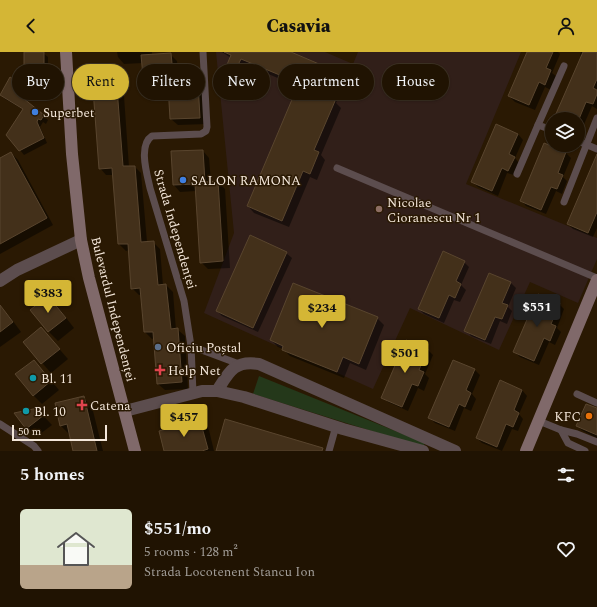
<!DOCTYPE html>
<html lang="en">
<head>
<meta charset="utf-8">
<style>
  :root { --surface:#201302; --page:#2d2011; --text:#f1f3f6; --muted:#a29e99; --line:#3d3224; --accent:#d4b635 }
  body { margin:0; font-family:Spectral,serif; background:var(--page); color:var(--text); height:100vh; display:flex; flex-direction:column; font-size:15px; white-space:nowrap }
  * { box-sizing:border-box; margin:0 }
  p { font-size:13px; color:var(--muted) }
  .icon { flex:none; width:22px; height:22px; fill:none; stroke:currentColor; stroke-width:2; stroke-linecap:round; stroke-linejoin:round }
  .map { position:relative; height:399px; overflow:hidden }
  .drawer { display:flex; flex-direction:column; background:var(--surface); flex:1 }
  .drawer>* { flex:none }
  .hud { position:absolute; left:12px; top:12px; width:573px; height:36px; display:flex; gap:8px }
  .fabs { position:absolute; left:545px; top:60px; display:grid; gap:8px }
  .fabs a { display:grid; place-items:center; width:40px; height:40px; border-radius:50%; background:var(--surface); box-shadow:0 1px 3px #0004,0 0 0 1px var(--line); font-size:20px }
  .scale { position:absolute; left:12px; bottom:10px; width:95px; box-sizing:border-box; padding-left:4px; border:2px solid #f4e7da; border-top:0; font-size:11px; line-height:14px; white-space:nowrap; color:#f4e7da; -webkit-text-stroke:3px #2a1903; paint-order:stroke }
  .price { position:absolute; translate:-50% -34px; padding:0 9px; border-radius:4px; background:var(--accent); color:#111; font-size:13px; line-height:26px; filter:drop-shadow(0 1px 2px #0008) }
  .price::after { content:''; position:absolute; left:50%; top:24px; width:12px; height:9px; margin-left:-6px; background:inherit; clip-path:polygon(0 0,100% 0,50% 100%) }
  .price.active { background:#222; color:#fff }
  ul { padding:0; list-style:none }
  li { display:flex; align-items:center; gap:12px; height:100px; padding:0 20px }
  li+li { border-top:1px solid var(--line) }
  li span { display:grid; place-items:center; flex:none; width:112px; height:80px; border-radius:6px; color:#555 }
  li>.icon { margin-inline-start:auto }
  span .icon { width:48px; height:48px; fill:#fffc; stroke-width:1 }
  li b { font-size:17px }
  h2 { display:flex; justify-content:space-between; align-items:center; height:48px; padding:0 20px; font-size:17px }
  .pill { padding:0 14px; border-radius:18px; background:var(--surface); box-shadow:0 1px 3px #0004,0 0 0 1px var(--line); font-size:14px; line-height:36px }
  .pill.active { background:var(--accent); color:#111 }
  header { display:flex; justify-content:space-between; align-items:center; height:52px; padding:0 20px; background:var(--accent); color:#111; font-size:18px; font-weight:800 }
  .map>svg:first-child { display:block }
  .education { fill:#311f19 }
  .green { fill:#24381a }
  .shadow { fill:#0007 }
  .building { fill:#43301a; stroke:#59452e }
  .lines { fill:none; stroke-linecap:round; stroke-linejoin:round }
  .lane { stroke:#5c4d4e; stroke-width:7 }
  .street { stroke:#5c4d4e; stroke-width:12 }
  .secondary { stroke:#80696a; stroke-width:12 }
  .shop-dot { fill:#3f7fe0; stroke:#2a1903; stroke-width:1.5 }
  .education-dot { fill:#8d6e63; stroke:#2a1903; stroke-width:1.5 }
  .service-dot { fill:#5c6f8a; stroke:#2a1903; stroke-width:1.5 }
  .health-dot { fill:#e0444e; stroke:#2a1903; stroke-width:1.5 }
  .culture-dot { fill:#0f9aa8; stroke:#2a1903; stroke-width:1.5 }
  .food-dot { fill:#e8710a; stroke:#2a1903; stroke-width:1.5 }
  .labels { text-anchor:middle; stroke-width:3; stroke-linejoin:round; paint-order:stroke }
  .poi-label { font-size:13px; fill:#f4e7da; stroke:#2a1903; text-anchor:start }
  .street-label { font-size:13px; fill:#f4e7da; stroke:#2a1903 }
</style>
</head>
<body>
<header><svg class="icon" aria-label="back" viewBox="0 0 24 24"><path d="M15 5l-7 7 7 7"/></svg>Casavia<svg class="icon" aria-label="person" viewBox="0 0 24 24"><circle cx="12" cy="8" r="4"/><path d="M4 21q1-7 8-7t8 7"/></svg></header>
<div class="map">
<svg width="597" height="399" viewBox="0 0 597 399">
  <rect width="100%" height="100%" fill="#2a1903"/>
  <!-- education -->
  <path class="education" d="M216 0H325L353 12 358 0H521L466 132 597 186V207L578 251 530 230 499 298 410 256 373 337 204 261 234 181Z"/>
  <!-- green -->
  <path class="green" d="M259 324 425 391 423 395 253 342Z"/>
  <!-- shadow -->
  <g class="shadow">
    <path d="M117 0H152V3L170 2 177 9 179 33 198 32 205 39 207 72 178 73 171 67 169 40 151 41 144 35 143 11 124 12 118 5Z"/>
    <path d="M222 0H289L339 21 346 28 336 51 341 56 321 103 325 108 317 128 310 125 289 175 254 161 248 154 299 35 247 13 242 25 234 22 227 15 231 6Z"/>
    <path d="M528 0H558L560 2 552 21 557 25 551 38 545 35 535 58 515 50 509 44Z"/>
    <path d="M581 0H597V57L592 54 582 77 578 76V67H560L557 63 582 4 580 3Z"/>
    <path d="M43 1 48 5V33H38L27 50 48 68 46 72 43 70 40 75 47 91 24 103 8 83 24 58 5 47 1 43 26 35Z"/>
    <path d="M117 37 124 44 129 115H135L141 121 147 190H153L160 197 163 233H166L173 240 176 278H178L185 284 188 337 165 338 158 332 154 286 152 287 145 280 141 243H139L132 236 129 198 126 199 119 192 114 123H106L100 116Z"/>
    <path d="M518 82 523 88 515 106 519 111 514 123 507 121 498 144 478 135 473 130Z"/>
    <path d="M545 92 566 101 571 106 563 125 567 129 562 142 556 139 546 162 526 154 521 148Z"/>
    <path d="M203 99 209 106 211 130H218L225 137 230 216 208 217 201 210 196 139 180 140 174 133Z"/>
    <path d="M11 101 18 108 53 173 0 202V107Z"/>
    <path d="M597 117V176L593 185 573 177 568 172Z"/>
    <path d="M286 201 292 206 258 280 222 264 217 259Z"/>
    <path d="M464 210 469 215 461 233 466 238 460 250 454 248 444 271 424 262 419 257Z"/>
    <path d="M490 222 511 231 516 236 508 255 512 259 507 272 500 269 491 292 471 284 466 278Z"/>
    <path d="M48 245 57 254 74 276 58 289 49 280Z"/>
    <path d="M559 252 564 257 557 276 561 280 555 293 549 290 539 313 520 305 514 299Z"/>
    <path d="M1 256 10 265 21 280 0 295V257Z"/>
    <path d="M377 266 384 273 366 318 350 311 344 326 290 304 283 297 278 295 271 288Z"/>
    <path d="M41 276 68 307 51 321 24 290Z"/>
    <path d="M407 289 428 298 433 303 425 322 429 326 424 339 418 336 408 359 388 350 383 345Z"/>
    <path d="M34 309 59 338 42 352 33 343Z"/>
    <path d="M454 309 475 318 480 323 472 342 476 347 471 359 464 356 455 379 435 371 430 366Z"/>
    <path d="M501 330 522 338 527 344 519 362 523 367 518 379 512 377 502 399 482 391 477 386Z"/>
    <path d="M83 345 92 355 103 399H74L70 383 61 374Z"/>
    <path d="M37 357 52 373 36 385 16 362Z"/>
    <path d="M597 357V386L583 379 577 374Z"/>
    <path d="M200 369 209 378 214 399H166Z"/>
  </g>
  <!-- building -->
  <g class="building">
    <path d="M24 0H44V29H34L23 46 44 63 41 68 38 67 37 70 44 86 19 99 6 83 23 57 0 43 10 25 24 34Z"/>
    <path d="M224 0H291L340 21 329 46 335 49 314 98 319 100 310 122 303 119 282 169 247 154 299 31 241 7 235 19 226 15 231 3Z"/>
    <path d="M527 0H553L546 16 551 18 545 33 539 30 529 53 508 44Z"/>
    <path d="M583 0H597V27L593 36 597 38V42L593 52 586 50 579 67H563L555 64Z"/>
    <path d="M171 1 174 32 198 31 200 66 170 67 168 33 144 35 141 3Z"/>
    <path d="M117 36 123 114H135L141 190 154 189 158 233 166 232 171 277 178 276 182 330 157 332 153 280H144L140 236 131 237 128 192H118L112 116 99 117 93 37Z"/>
    <path d="M496 72 518 82 509 102 515 105 508 119 502 116 492 139 471 130Z"/>
    <path d="M544 91 566 100 558 121 563 123 557 137 551 135 541 158 520 149Z"/>
    <path d="M203 98 205 130 218 129 223 209 200 211 195 132 173 133 171 99Z"/>
    <path d="M11 100 47 166 0 192V106Z"/>
    <path d="M597 102V160L588 181 567 172Z"/>
    <path d="M250 183 287 200 253 276 216 259Z"/>
    <path d="M443 199 465 209 456 229 461 232 455 246 449 243 439 266 418 257Z"/>
    <path d="M489 221 511 230 502 251 508 253 502 267 495 265 485 288 464 279Z"/>
    <path d="M293 231 378 265 359 312 343 305 337 320 282 298 283 294 270 288Z"/>
    <path d="M538 242 560 251 551 272 556 274 550 289 544 286 534 309 513 300Z"/>
    <path d="M48 244 66 266 48 280 30 258Z"/>
    <path d="M0 253 13 270 0 280Z"/>
    <path d="M41 275 60 297 41 312 23 290Z"/>
    <path d="M406 288 428 297 419 318 424 320 418 334 412 332 402 355 381 346Z"/>
    <path d="M34 308 51 329 33 344 15 322Z"/>
    <path d="M453 308 475 317 466 338 471 341 465 355 459 352 449 375 428 366Z"/>
    <path d="M500 328 522 338 514 358 519 361 513 375 506 372 497 395 476 386Z"/>
    <path d="M84 344 97 399H73L67 372 60 374 55 351Z"/>
    <path d="M586 352 597 356V383L576 374Z"/>
    <path d="M38 356 44 363 26 377 14 361Z"/>
    <path d="M225 367 323 396 322 399H216Z"/>
    <path d="M200 368 208 397 202 399H164L159 379Z"/>
  </g>
  <g class="lines">
    <!-- lane -->
    <g class="lane">
      <path d="M552 78 538 73 564 14"/>
      <path d="M578 89 597 97"/>
      <path d="M337 116 597 226"/>
      <path d="M517 122 538 73"/>
      <path d="M564 150 597 66"/>
      <path d="M191 294 239 312"/>
      <path d="M193 341 191 294 184 249 150 136C147 122 138 93 152 84L201 82 206 79 207 75 203 0"/>
      <path d="M577 342 597 351"/>
      <path d="M539 369 561 378 568 391 585 399"/>
      <path d="M0 372 34 394 38 399"/>
      <path d="M561 378 577 382 597 390"/>
      <path d="M329 399 336 374"/>
    </g>
    <!-- street -->
    <g class="street">
      <path d="M0 229 17 218 81 188"/>
      <path d="M217 339C229 320 234 308 259 312L455 399"/>
      <path d="M125 359 202 339H217L244 345 343 377 423 399"/>
    </g>
    <!-- secondary -->
    <g class="secondary">
      <path d="M66 0 72 102 81 188 89 226 135 399"/>
      <path d="M526 399 597 228"/>
    </g>
  </g>
  <!-- markers -->
  <g class="shop-dot">
    <circle cx="35" cy="60" r="4"/>
    <circle cx="183" cy="128" r="4"/>
  </g>
  <circle class="education-dot" cx="379" cy="157" r="4"/>
  <circle class="service-dot" cx="158" cy="295" r="4"/>
  <g class="health-dot">
    <path d="M158 312h4v4h4v4h-4v4h-4v-4h-4v-4h4z"/>
    <path d="M80 347h4v4h4v4h-4v4h-4v-4h-4v-4h4z"/>
  </g>
  <g class="culture-dot">
    <circle cx="33" cy="326" r="4"/>
    <circle cx="26" cy="359" r="4"/>
  </g>
  <circle class="food-dot" cx="589" cy="364" r="4"/>
  <g class="labels">
    <!-- poi labels -->
    <g class="poi-label">
      <text x="43" y="65">Superbet</text>
      <text x="191" y="133">SALON RAMONA</text>
      <text x="387" y="155">Nicolae<tspan x="387" dy="15">Cioranescu Nr 1</tspan></text>
      <text x="166" y="300">Oficiu Poștal</text>
      <text x="168" y="323">Help Net</text>
      <text x="41" y="331">Bl. 11</text>
      <text x="90" y="358">Catena</text>
      <text x="34" y="364">Bl. 10</text>
      <text x="581" y="369" text-anchor="end">KFC</text>
    </g>
    <!-- street labels -->
    <g class="street-label">
      <text transform="translate(176 177) rotate(74)" y="5">Strada Independenței</text>
      <text transform="translate(114 257) rotate(76)" y="5">Bulevardul Independenței</text>
    </g>
  </g>
</svg>
<div class="fabs">
<a><svg class="icon" aria-label="layers" viewBox="0 0 24 24"><path d="M12 4l9 5-9 5-9-5zM3 14l9 5 9-5"/></svg></a>
</div>
<div class="scale">50 m</div>
<b class="price" style="left:48px;top:262px">$383</b>
<b class="price active" style="left:537px;top:276px">$551</b>
<b class="price" style="left:322px;top:277px">$234</b>
<b class="price" style="left:405px;top:322px">$501</b>
<b class="price" style="left:184px;top:386px">$457</b>
<div class="hud">
<a class="pill">Buy</a>
<a class="pill active">Rent</a>
<a class="pill">Filters</a>
<a class="pill">New</a>
<a class="pill">Apartment</a>
<a class="pill">House</a>
</div>
</div>
<section class="drawer">
<h2>5 homes<svg class="icon" aria-label="filters" viewBox="0 0 24 24"><path d="M4 7h16M4 17h16"/><circle cx="9" cy="7" r="2"/><circle cx="15" cy="17" r="2"/></svg></h2>
<ul>
<li><span style="background:linear-gradient(#dfe7d0 70%,#b9a48a 0)"><svg class="icon" aria-label="home" viewBox="0 0 24 24"><path d="M3 11l9-7 9 7M6 9v11h12V9"/></svg></span><div><b>$551/mo</b><p>5 rooms · 128 m²</p><p>Strada Locotenent Stancu Ion</p></div><svg class="icon" aria-label="heart" viewBox="0 0 24 24"><path d="M12 20l-8-8c-3-5 5-10 8-4 3-6 11-1 8 4z"/></svg></li>
</ul>
</section>
</body>
</html>
